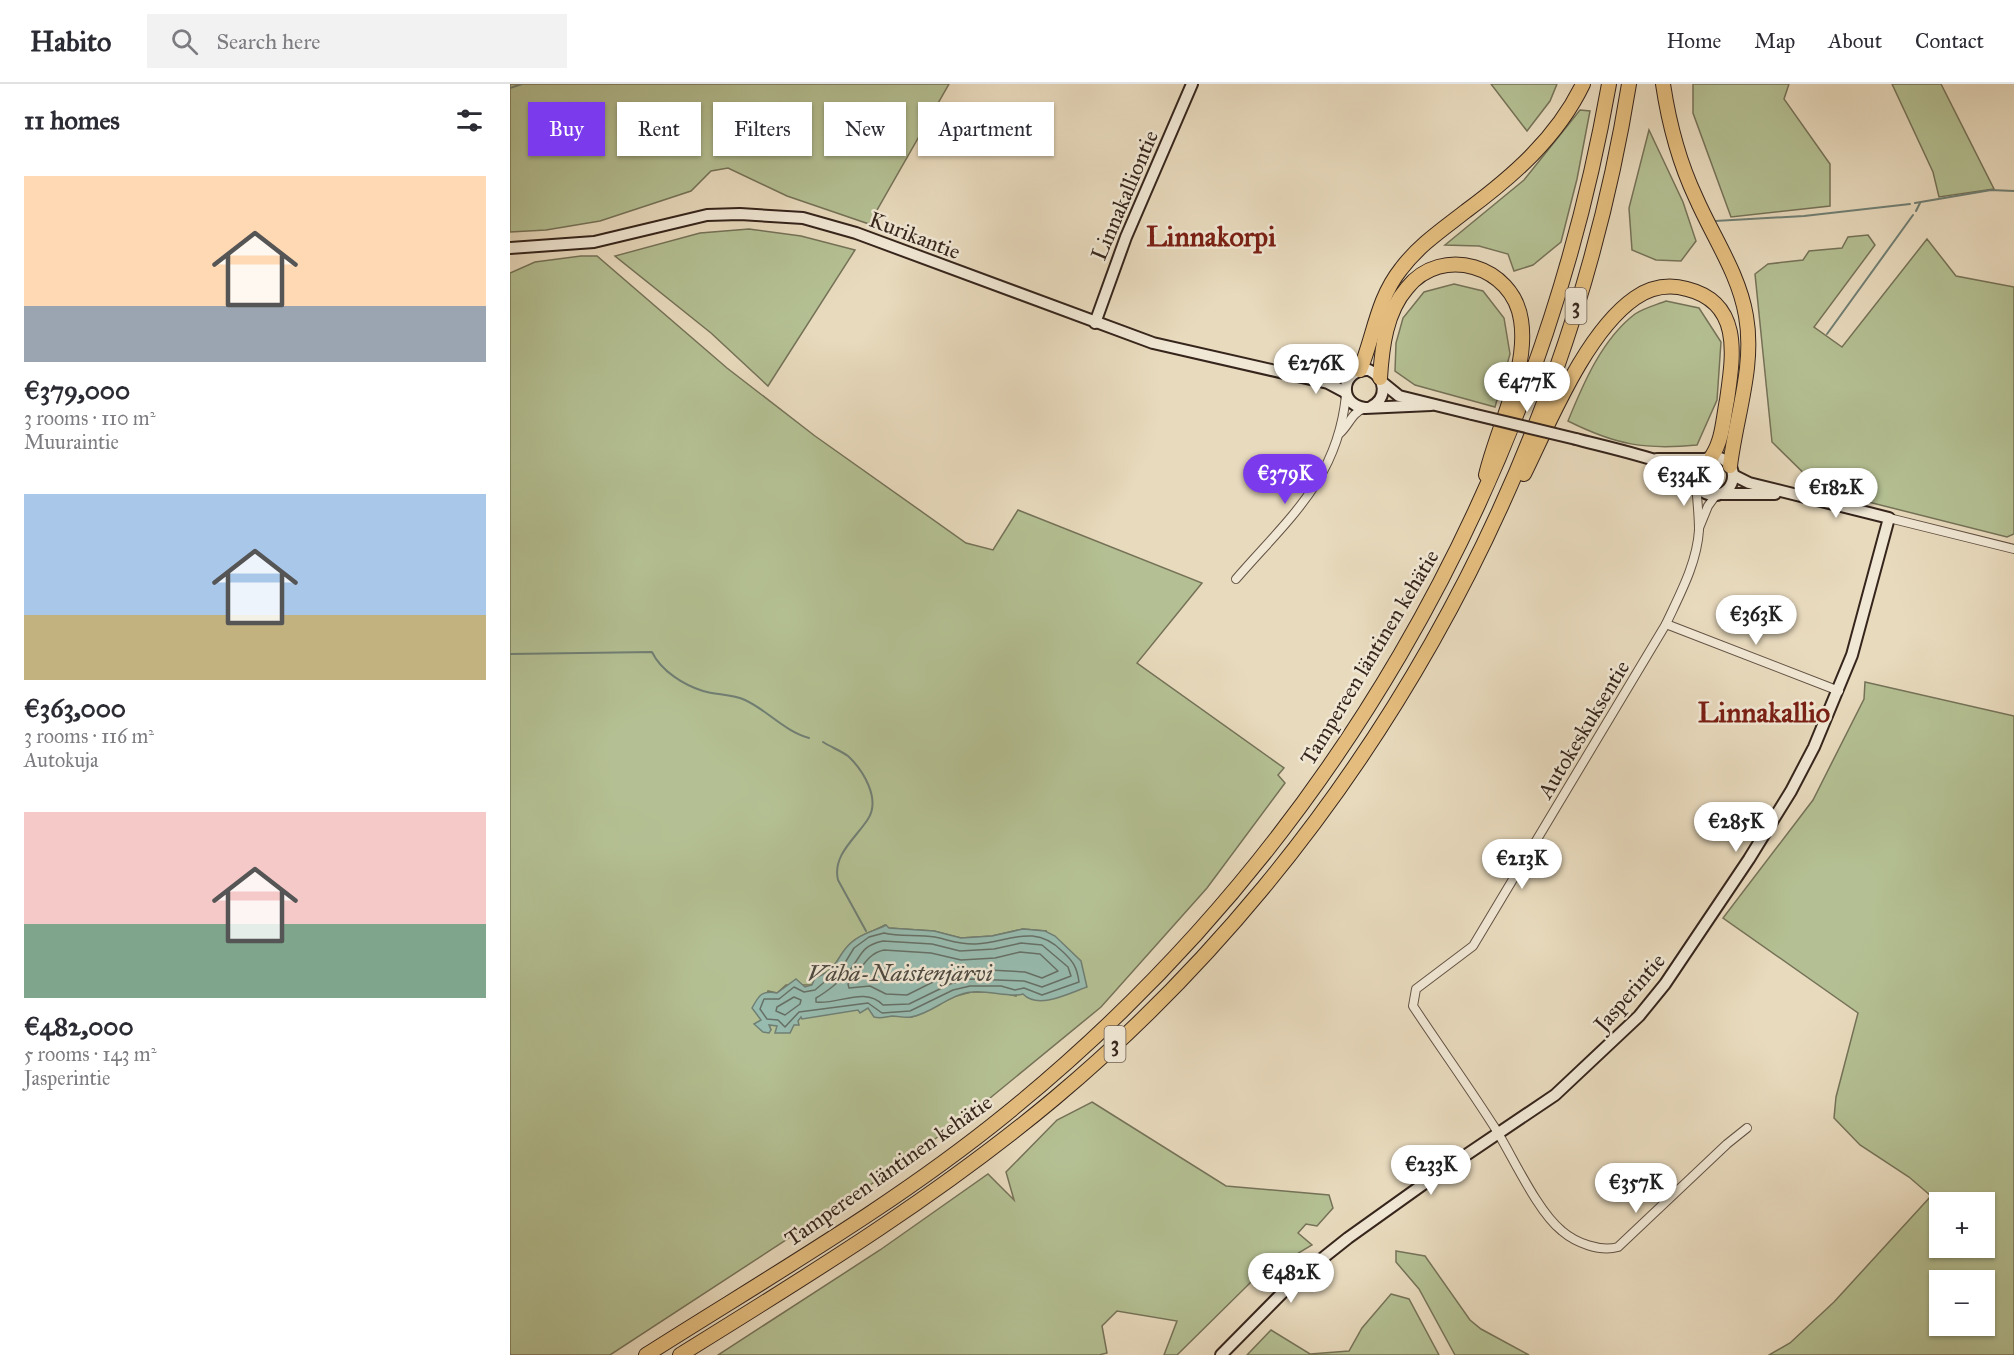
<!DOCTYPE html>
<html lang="en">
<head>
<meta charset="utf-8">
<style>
  :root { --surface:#fff; --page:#f2f2f3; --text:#2b2b33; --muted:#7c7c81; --line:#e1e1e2; --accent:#7c3aed }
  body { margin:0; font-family:"IM FELL Great Primer",serif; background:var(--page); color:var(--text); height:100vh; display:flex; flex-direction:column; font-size:22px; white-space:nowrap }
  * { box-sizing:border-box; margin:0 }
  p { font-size:20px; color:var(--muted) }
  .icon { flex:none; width:33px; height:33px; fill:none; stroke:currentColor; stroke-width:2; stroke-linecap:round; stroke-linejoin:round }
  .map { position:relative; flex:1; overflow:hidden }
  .panel { display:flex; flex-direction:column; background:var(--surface); width:510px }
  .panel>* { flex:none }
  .guide { position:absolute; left:18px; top:18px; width:570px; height:54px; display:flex; gap:12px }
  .fabs { position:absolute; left:1419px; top:1108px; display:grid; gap:12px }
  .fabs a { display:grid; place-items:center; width:66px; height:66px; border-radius:0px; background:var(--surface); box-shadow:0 2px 4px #0004; font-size:30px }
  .price { position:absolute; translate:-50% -51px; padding:0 14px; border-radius:21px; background:#fff; color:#222; font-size:20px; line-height:39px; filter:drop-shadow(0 2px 3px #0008) }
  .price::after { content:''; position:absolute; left:50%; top:36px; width:18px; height:14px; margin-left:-9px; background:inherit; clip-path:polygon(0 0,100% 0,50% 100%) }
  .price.selected { background:var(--accent); color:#fff }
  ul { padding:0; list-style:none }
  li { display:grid; align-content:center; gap:12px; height:318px; padding:0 24px }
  li span { display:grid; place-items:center; height:186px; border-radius:0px; color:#555 }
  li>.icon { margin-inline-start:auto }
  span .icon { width:108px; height:108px; fill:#fffc; stroke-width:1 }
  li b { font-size:26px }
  h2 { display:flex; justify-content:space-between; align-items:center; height:72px; padding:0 24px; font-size:26px }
  .tag { padding:0 21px; border-radius:0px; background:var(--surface); box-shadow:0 2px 4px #0004; font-size:21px; line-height:54px }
  .tag.selected { background:var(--accent); color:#fff }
  header { display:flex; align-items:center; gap:36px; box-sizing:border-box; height:84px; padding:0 30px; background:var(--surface); border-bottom:2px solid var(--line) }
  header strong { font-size:28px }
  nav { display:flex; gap:33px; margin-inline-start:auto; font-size:21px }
  .search { width:420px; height:54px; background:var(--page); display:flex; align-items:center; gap:15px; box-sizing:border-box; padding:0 21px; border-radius:0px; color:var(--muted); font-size:22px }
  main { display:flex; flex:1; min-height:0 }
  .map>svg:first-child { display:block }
  .green { fill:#b4c093; stroke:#757258; stroke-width:1.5; fill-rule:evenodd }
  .water { fill:#97bbaf; stroke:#707f74; stroke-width:1.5 }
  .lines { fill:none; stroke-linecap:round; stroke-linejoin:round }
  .shore { stroke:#667066; stroke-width:1.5 }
  .stream { stroke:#707f74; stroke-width:2 }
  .minor-casing { stroke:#625244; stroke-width:10 }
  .secondary-casing { stroke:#36251c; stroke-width:14 }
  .motorway-casing { stroke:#36251c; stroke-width:16 }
  .minor { stroke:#f0e7d4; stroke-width:8 }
  .secondary { stroke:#f0e7d4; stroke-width:10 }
  .motorway { stroke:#e4bd7e; stroke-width:14 }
  .secondary-bridge-casing { stroke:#36251c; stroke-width:14; stroke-linecap:butt }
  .secondary-bridge { stroke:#f0e7d4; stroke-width:10 }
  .labels { text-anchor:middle; stroke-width:5; stroke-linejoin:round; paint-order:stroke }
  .shield { fill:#f0e7d4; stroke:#6e5f53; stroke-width:1.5 }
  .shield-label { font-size:21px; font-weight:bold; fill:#36251c }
  .street-label { font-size:22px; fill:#36251c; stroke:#f0e7d4 }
  .water-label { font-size:24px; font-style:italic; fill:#4e4a41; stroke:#f0e7d4 }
  .district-label { font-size:28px; font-weight:bold; fill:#7a1f14; stroke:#f0e7d4 }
</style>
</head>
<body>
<header>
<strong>Habito</strong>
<div class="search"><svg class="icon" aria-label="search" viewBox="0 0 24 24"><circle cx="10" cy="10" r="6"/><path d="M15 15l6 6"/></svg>Search here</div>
<nav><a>Home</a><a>Map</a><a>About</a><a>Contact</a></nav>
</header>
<main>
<section class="panel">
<h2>11 homes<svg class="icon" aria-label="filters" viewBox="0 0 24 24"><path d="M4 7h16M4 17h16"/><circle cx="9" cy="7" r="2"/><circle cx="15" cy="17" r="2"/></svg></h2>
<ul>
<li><span style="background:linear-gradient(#ffd9b3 70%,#9aa5b1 0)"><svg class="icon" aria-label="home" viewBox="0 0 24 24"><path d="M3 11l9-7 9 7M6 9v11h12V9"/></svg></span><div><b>€379,000</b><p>3 rooms · 110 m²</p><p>Muuraintie</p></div></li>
<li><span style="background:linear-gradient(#a9c7e8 65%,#c2b280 0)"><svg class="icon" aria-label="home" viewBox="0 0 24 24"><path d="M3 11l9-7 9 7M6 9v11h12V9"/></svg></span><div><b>€363,000</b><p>3 rooms · 116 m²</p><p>Autokuja</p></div></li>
<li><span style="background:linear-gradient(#f6c9c9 60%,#7fa58c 0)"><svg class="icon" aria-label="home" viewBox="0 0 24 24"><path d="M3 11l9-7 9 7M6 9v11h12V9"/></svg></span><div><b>€482,000</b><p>5 rooms · 143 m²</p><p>Jasperintie</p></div></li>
</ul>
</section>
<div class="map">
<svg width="1504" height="1271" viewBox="0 0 1504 1271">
  <rect width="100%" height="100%" fill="#e8dabd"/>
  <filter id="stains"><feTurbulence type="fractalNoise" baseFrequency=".00333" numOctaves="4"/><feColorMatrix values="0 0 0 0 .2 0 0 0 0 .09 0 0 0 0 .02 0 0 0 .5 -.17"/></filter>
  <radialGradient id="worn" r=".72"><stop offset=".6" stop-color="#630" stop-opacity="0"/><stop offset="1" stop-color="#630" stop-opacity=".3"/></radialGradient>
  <!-- green -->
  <g class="green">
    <path d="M0 0H439L359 140 277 112 218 84 201 87 181 107 90 137 36 146 0 148Z"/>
    <path d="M981 0H1047L1040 17 1017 47Z"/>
    <path d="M1183 0H1279L1274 15 1320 80V122L1221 133 1183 29Z"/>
    <path d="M1382 0H1431L1484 105 1429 113 1423 88Z"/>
    <path d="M1070 26 1080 27 1067 95 1051 158 1023 181 1004 187 998 170 969 162 935 161 1014 96Z"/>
    <path d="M1139 46 1173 118 1186 157 1171 177 1146 176 1122 166 1119 124Z"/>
    <path d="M239 145 291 152 345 166 258 302 201 249 105 172 190 149Z"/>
    <path d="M1358 151 1365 161 1304 243 1332 263 1417 155 1446 192 1504 203V450L1497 453 1311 406 1262 358 1245 190 1258 180 1293 176 1299 167 1332 164 1338 153Z"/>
    <path d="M71 172H87L217 284 305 352 456 459 483 466 508 426 692 499 627 579 774 684 768 691 775 699 697 804 591 923 474 1019 380 1088 100 1271H0V189L25 178ZM375 841 378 844 424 847 451 854 482 852 513 845 536 847 506 912 490 908H461L446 912 402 933 381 932 358 924 291 932 284 940 259 941 261 946 251 936 258 907 267 909 276 901H302L305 894C330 885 326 871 342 858 353 849 363 848 375 841Z"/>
    <path d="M944 200 973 207 994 234 1000 270 985 323 905 301 885 287 886 259 893 234 914 208Z"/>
    <path d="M1156 217 1189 224 1211 258 1207 316 1187 361C1135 366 1106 361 1058 337 1073 300 1092 255 1125 230 1134 224 1146 221 1156 217Z"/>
    <path d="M1355 598 1504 632V1271H1259L1280 1259 1324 1218 1421 1112 1399 1093 1350 1061 1324 1034 1326 1013 1348 929 1213 834 1303 716 1354 615ZM1430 1119H1474V1164H1430ZM1430 1197H1474V1242H1430Z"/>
    <path d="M582 1018 716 1102 819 1111 823 1124 807 1142 796 1140 788 1149 802 1161 742 1197 667 1271H654L667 1237 607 1227 592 1242 597 1269 589 1271H208L370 1166 478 1090 504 1116 496 1088 547 1036Z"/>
    <path d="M886 1167 915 1172 960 1236 971 1245 1019 1271H945L909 1205 886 1178Z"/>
    <path d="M881 1210 899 1215 929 1271H737L761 1246 800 1270 839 1267 852 1244Z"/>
  </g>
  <!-- water -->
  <path class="water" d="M376 841 379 844 424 847 451 854 482 852 513 845 535 847 545 852 571 877 577 903C560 909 528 926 513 910 501 914 478 906 462 908 439 910 422 930 401 933 395 934 388 932 382 932 374 933 372 935 364 933L358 924 350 929 348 926 292 935 291 933 288 937 289 941H284L280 949H265L267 942 259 941 261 946 259 949 253 948 244 940 251 936 242 924C249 911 252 906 267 909L286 895 295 903 302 901 305 894C330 885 326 871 342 858 354 848 363 848 376 841Z"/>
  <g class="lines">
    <!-- shore -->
    <g class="shore">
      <path d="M374 849C390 853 408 850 425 853 439 856 451 861 466 860 499 858 524 839 552 867 563 877 567 883 569 898L532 911 514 904 505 906 491 902H460L443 906 400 927 372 929 358 919 289 928 275 943 268 936 257 935 250 925 254 915H269L284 903 294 908 305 906 333 882 344 864 359 853Z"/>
      <path d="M373 857 422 860 450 867 484 865 511 859 532 861 558 883 561 892 532 903 514 897 459 895 440 900 399 920 373 921C355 902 328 921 306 918V914C315 909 332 896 339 887 352 872 350 862 373 857Z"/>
      <path d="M374 866 421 869 451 876 485 874 510 868 530 870 548 887 532 894 515 888 460 885 437 891 397 911 376 910 360 902 339 904 338 900C351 888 355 870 374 866Z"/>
      <path d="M284 913 291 916 290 920 275 931 266 927 267 923Z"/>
    </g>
    <!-- stream -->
    <g class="stream">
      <path d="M0 4 12 0"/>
      <path d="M1405 119 1481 106 1504 107"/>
      <path d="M1406 127 1410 119"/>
      <path d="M1205 137 1294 132 1400 120"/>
      <path d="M1317 250 1403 131"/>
      <path d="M0 570 142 568C151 587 174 601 193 607 206 611 222 610 235 616 257 626 274 647 299 654"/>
      <path d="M313 658C321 663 331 667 338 672 353 686 371 715 358 735 346 754 322 771 328 796L356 847"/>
    </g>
    <defs>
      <g id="minor">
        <path d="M830 349C840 340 841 329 855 324"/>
        <path d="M1186 399C1187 414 1189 431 1189 446 1187 479 1170 510 1156 540L963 862 906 905 903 922C930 963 959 1003 985 1044 1003 1073 1027 1127 1052 1147 1066 1159 1090 1168 1108 1163L1217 1060 1237 1044"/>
        <path d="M1379 434 1504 465"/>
        <path d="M1189 444 1198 422 1206 411"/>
        <path d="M726 495C778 435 828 395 836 311"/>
        <path d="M1156 540 1329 607"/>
      </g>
      <g id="secondary">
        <path d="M0 164 84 158 197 131 230 130 293 134 346 149 643 259 818 299 835 308"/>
        <path d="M585 239 616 153 682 0"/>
        <path d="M808 292 844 289"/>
        <path d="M873 299 889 312 962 330"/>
        <path d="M861 323C878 314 876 294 859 286 831 284 827 321 855 324L921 321"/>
        <path d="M1066 355C1087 361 1175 380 1185 394"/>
        <circle cx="1204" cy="392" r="19"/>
        <path d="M1147 375H1193"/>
        <path d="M1212 410H1265"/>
        <path d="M711 1271 784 1197 838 1154 922 1094 1045 1011 1129 932 1155 900 1239 775 1281 707 1304 663 1342 571 1379 434 1239 399 1223 391"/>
      </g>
      <g id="motorway">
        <path d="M1153 0C1159 40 1169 78 1186 114 1203 153 1229 190 1236 232 1245 282 1226 332 1220 382"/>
        <path d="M850 286C864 252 867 215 891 185 909 161 933 145 956 127 1003 92 1047 54 1073 0"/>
        <path d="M870 294C872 263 876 228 897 204 932 160 1003 182 1011 236 1019 285 987 344 976 391"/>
        <path d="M1014 390C1040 337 1076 248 1125 214 1141 203 1159 200 1177 205 1233 219 1223 273 1217 316 1213 335 1213 355 1202 372"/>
        <path d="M136 1271C257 1194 383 1122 495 1031 816 771 1027 406 1099 0"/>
        <path d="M170 1271C299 1191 428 1112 545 1014 848 760 1056 391 1119 0"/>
      </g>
    </defs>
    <!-- minor casing -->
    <use href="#minor" class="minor-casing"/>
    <!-- secondary casing -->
    <use href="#secondary" class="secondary-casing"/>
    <!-- motorway casing -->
    <use href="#motorway" class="motorway-casing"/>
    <!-- minor -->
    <use href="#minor" class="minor"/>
    <!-- secondary -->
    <use href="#secondary" class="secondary"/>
    <!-- motorway -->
    <use href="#motorway" class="motorway"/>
    <defs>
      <path id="secondary-bridge" d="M962 330 1066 355"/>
    </defs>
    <!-- secondary-bridge casing -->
    <use href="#secondary-bridge" class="secondary-bridge-casing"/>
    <!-- secondary-bridge -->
    <use href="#secondary-bridge" class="secondary-bridge"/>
  </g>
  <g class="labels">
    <!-- shield labels -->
    <g class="shield">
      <rect x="1055.5" y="204" width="21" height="36" rx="4.5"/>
      <rect x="594.5" y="942" width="21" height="36" rx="4.5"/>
    </g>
    <g class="shield-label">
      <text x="1066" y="229">3</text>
      <text x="605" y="967">3</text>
    </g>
    <!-- street labels -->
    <g class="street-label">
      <text transform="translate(614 111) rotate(-67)" y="8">Linnakalliontie</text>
      <text transform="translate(405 151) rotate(21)" y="8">Kurikantie</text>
      <text transform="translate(859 573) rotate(-59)" y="8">Tampereen läntinen kehätie</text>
      <text transform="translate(1073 645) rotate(-59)" y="8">Autokeskuksentie</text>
      <text transform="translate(1119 908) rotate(-49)" y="8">Jasperintie</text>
      <text transform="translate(378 1086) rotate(-35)" y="8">Tampereen läntinen kehätie</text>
    </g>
    <!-- water labels -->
    <g class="water-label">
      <text x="390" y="897">Vähä-Naistenjärvi</text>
    </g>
    <!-- district labels -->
    <g class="district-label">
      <text x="701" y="162">Linnakorpi</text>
      <text x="1254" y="638">Linnakallio</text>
    </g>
  </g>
  <rect width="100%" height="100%" filter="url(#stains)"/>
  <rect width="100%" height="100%" fill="url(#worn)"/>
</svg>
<div class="fabs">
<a>+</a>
<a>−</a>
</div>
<b class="price" style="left:806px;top:311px">€276K</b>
<b class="price" style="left:1017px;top:329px">€477K</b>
<b class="price selected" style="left:775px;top:421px">€379K</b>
<b class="price" style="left:1174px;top:423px">€334K</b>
<b class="price" style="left:1326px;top:435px">€182K</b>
<b class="price" style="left:1246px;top:562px">€363K</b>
<b class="price" style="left:1226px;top:769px">€285K</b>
<b class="price" style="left:1012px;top:806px">€213K</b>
<b class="price" style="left:921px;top:1112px">€233K</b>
<b class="price" style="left:1126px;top:1130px">€357K</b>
<b class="price" style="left:781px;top:1220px">€482K</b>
<div class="guide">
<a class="tag selected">Buy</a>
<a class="tag">Rent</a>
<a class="tag">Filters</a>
<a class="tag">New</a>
<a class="tag">Apartment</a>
</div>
</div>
</main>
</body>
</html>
